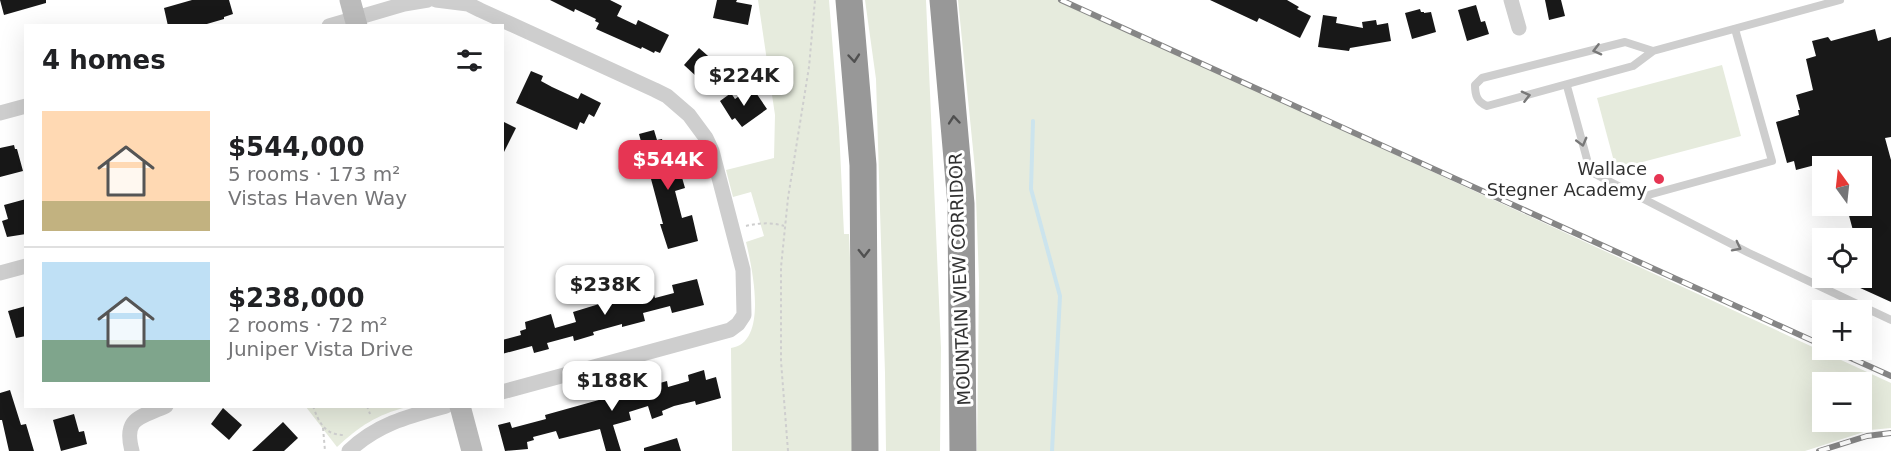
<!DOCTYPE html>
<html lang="en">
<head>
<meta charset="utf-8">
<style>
  :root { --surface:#fff; --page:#f6f6f6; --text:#202124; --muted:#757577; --line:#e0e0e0; --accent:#e63553 }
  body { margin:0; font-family:"DejaVu Sans",sans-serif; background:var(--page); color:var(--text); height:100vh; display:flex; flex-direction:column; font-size:22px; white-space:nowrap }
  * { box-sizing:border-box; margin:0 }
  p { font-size:20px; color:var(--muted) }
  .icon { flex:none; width:33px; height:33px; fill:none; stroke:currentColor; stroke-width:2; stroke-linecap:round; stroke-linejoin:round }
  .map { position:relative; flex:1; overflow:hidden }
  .side { position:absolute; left:24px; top:24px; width:480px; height:384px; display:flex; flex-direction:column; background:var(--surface); border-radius:0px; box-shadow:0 6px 24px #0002 }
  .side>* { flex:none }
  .needle { width:39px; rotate:345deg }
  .controls { position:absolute; left:1812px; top:156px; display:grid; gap:12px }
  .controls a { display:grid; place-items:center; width:60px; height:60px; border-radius:0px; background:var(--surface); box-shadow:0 6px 24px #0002; font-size:30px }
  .price { position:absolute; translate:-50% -51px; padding:0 14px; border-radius:12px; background:#fff; color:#222; font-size:20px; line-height:39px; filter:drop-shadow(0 2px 3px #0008) }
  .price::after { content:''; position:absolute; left:50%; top:36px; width:18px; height:14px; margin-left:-9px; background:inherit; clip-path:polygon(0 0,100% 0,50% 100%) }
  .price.selected { background:var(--accent); color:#fff }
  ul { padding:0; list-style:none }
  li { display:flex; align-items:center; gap:18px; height:150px; padding:0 18px }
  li+li { border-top:2px solid var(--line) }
  li span { display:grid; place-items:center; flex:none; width:168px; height:120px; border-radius:0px; color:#555 }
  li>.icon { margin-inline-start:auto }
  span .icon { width:72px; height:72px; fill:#fffc; stroke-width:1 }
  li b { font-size:26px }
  h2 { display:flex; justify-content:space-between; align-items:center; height:72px; padding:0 18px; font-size:26px }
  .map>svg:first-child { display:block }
  .green { fill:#e6ebdd; fill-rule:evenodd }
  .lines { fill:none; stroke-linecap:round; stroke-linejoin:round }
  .stream { stroke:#cce4ed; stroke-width:4 }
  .building { fill:#181818 }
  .path { stroke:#cecece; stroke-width:2; stroke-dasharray:3 3; stroke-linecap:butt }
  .lane { stroke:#cecece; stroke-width:8 }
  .street { stroke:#cecece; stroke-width:15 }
  .secondary { stroke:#bbb; stroke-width:21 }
  .highway { stroke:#989898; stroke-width:27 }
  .rail-casing { stroke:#868686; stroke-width:6 }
  .rail { stroke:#fff; stroke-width:4; stroke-dasharray:11; stroke-linecap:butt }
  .oneway { stroke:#787878 }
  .oneway2 { stroke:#505050 }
  .poi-dot { fill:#e63553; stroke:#fff; stroke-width:2 }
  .labels { text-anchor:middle; stroke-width:6; stroke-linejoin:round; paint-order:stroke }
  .poi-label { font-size:18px; fill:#313131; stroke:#fff; text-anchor:end }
  .street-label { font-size:18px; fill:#313131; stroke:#fff }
</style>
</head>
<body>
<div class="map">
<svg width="1891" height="451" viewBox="0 0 1891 451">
  <rect width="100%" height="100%" fill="#fff"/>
  <!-- green -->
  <g class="green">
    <path d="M758 0H829L839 128 844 234H849L850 258 852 451H732L731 348C769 343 752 267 746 242L764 236 751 192 733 197 726 170 774 158 775 115Z"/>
    <path d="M865 0H926L941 348 940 451H886L885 373 876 79Z"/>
    <path d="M958 0H1060L1891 383V428L1870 430 1805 451H977L979 281 975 169ZM1862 382V422H1822V382Z"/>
    <path d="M1722 65 1741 136 1616 169 1597 98Z"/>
    <path d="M306 407H407C376 415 360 426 337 447Z"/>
  </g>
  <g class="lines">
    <!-- stream -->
    <path class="stream" d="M1033 121 1031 189 1060 296 1052 451"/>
  </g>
  <!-- building -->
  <g class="building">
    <path d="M0 0H46V3L4 15Z"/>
    <path d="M192 0H229L233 14 224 17V19L200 26H168L164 8Z"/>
    <path d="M550 0H610L622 6 617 16 636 25 638 20 669 35 660 53 655 51 654 53 642 47 641 49 596 29 599 23 595 21 596 19 575 9 574 12Z"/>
    <path d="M717 0H737L736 2 752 5 748 25 713 18Z"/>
    <path d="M1210 0H1287L1299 7 1297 9 1311 16 1300 38 1259 18 1257 22Z"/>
    <path d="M1545 0H1561L1565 16 1549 20Z"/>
    <path d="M1476 5 1481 22 1485 21 1489 34 1467 41 1458 10Z"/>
    <path d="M1420 9 1421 12H1424V13L1431 12 1436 32 1412 39 1405 13Z"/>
    <path d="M1323 15 1337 17 1336 23 1363 28 1362 22 1376 20 1377 25 1388 23 1391 41 1350 48 1349 51 1318 47Z"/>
    <path d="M1875 29 1878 41 1891 37V137L1885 138 1891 160V302L1858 287 1856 278H1862V238H1855L1847 208 1851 207V206H1862V188L1866 187 1862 166H1815V165L1796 170 1794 161 1787 163 1776 122 1799 115 1798 110H1800L1796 95 1813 90 1806 59 1816 56 1812 41 1828 37 1831 41Z"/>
    <path d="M699 48 724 70 709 88 684 65Z"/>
    <path d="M531 71 543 76 541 81 552 87 578 99 581 93 601 103 594 117 589 114 584 124 580 122 577 130 516 103Z"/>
    <path d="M752 87 767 109 742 127 735 118 732 120 720 101 731 93 735 99Z"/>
    <path d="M502 121 516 128 502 156Z"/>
    <path d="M654 130 657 140 662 139 664 146 669 144 676 168 679 167 685 188 675 191 682 218 692 215 698 241 668 249 660 224H663L639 134Z"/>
    <path d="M14 145 15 149H17L23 171 0 177V148Z"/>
    <path d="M26 199V234L7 237 2 221 8 219 4 205Z"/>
    <path d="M697 279 704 305 672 313 670 306 643 313 645 321 622 327V324L593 332 594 335 574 341 573 336 547 343 549 349 534 353 532 346 502 354V340L521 335 520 331 526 329 525 322 551 314 555 328 576 322 573 312 622 297 621 293 651 285 655 298 674 293 672 285Z"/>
    <path d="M26 306V336L16 338 8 311Z"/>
    <path d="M704 370 706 380 716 377 721 398 696 405 695 401 674 406 662 411 663 415 652 419 648 406 629 412 631 420 613 425 621 451H606L600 429 559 439 556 431 533 437 534 440 527 442 528 449 505 451 498 425 510 422 512 428 546 419 545 415 667 381 668 387 689 381 688 375Z"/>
    <path d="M10 390 21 425 26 424 34 451H9L2 420H0V393Z"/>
    <path d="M223 408 242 425 229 440 211 424Z"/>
    <path d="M74 414 79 432 84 431 87 444 61 451 53 420Z"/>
    <path d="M283 422 298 438 284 451H252Z"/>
    <path d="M677 438 681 451H644V448Z"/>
  </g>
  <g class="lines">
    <!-- path -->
    <g class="path">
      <path d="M746 226C759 223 771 222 784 226"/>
      <path d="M313 406C319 423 325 435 344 435"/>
      <path d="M367 406 370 414"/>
      <path d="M323 428 325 451"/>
      <path d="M788 451 781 361V267L788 198 809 67 815 0"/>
    </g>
    <!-- lane -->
    <g class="lane">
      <path d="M1653 51 1625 42 1482 78 1475 85C1475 95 1477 102 1487 106L1633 66 1653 51 1840 0"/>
      <path d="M1567 86 1588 163 1595 174 1749 253 1891 320"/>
      <path d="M1641 197 1772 161 1735 29"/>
    </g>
    <!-- street -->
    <g class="street">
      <path d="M436 0 468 4 480 10 655 90 667 96 689 115 706 138 712 151 743 270 744 315 738 324 730 330 502 392"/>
      <path d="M1511 0 1519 28"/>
      <path d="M329 26 404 4 428 0"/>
      <path d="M0 113 26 106"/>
      <path d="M0 273 26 266"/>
      <path d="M132 451C123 417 140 418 166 406"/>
      <path d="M349 451C377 424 409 416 446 406"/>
    </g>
    <!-- secondary -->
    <g class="secondary">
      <path d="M350 0 357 26"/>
      <path d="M460 406 472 451"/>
    </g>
    <!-- highway -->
    <g class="highway">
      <path d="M849 0 863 165 865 451"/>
      <path d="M943 0 961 204 963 451"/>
    </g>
    <defs>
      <g id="rail">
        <path d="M1061 0 1822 345"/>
        <path d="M1833 350 1891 376"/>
        <path d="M1819 451 1867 436 1891 433"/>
      </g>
    </defs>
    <!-- rail casing -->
    <use href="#rail" class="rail-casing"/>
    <!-- rail -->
    <use href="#rail" class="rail"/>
  </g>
  <!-- one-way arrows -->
  <defs><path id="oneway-chevron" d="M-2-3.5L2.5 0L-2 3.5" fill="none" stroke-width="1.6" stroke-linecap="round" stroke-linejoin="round" transform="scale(1.5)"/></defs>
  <g class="oneway">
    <use href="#oneway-chevron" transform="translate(1597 50) rotate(166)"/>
    <use href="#oneway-chevron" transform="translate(1526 96) rotate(-14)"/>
    <use href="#oneway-chevron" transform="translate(1582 142) rotate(75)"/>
    <use href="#oneway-chevron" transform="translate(1737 247) rotate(27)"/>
  </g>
  <g class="oneway2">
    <use href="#oneway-chevron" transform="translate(854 58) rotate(85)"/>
    <use href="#oneway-chevron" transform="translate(954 120) rotate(-95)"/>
    <use href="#oneway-chevron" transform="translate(864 253) rotate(89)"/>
  </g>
  <!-- markers -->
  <circle class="poi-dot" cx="1659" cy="179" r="6"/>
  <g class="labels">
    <!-- poi labels -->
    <g class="poi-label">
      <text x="1647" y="175">Wallace<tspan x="1647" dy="21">Stegner Academy</tspan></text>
    </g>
    <!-- street labels -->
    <g class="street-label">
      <text transform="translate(960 279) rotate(-92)" y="6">MOUNTAIN VIEW CORRIDOR</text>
    </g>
  </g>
</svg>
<div class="controls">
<a><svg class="needle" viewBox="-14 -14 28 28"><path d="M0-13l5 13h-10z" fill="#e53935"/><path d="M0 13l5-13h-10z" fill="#757577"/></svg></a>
<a><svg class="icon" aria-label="locate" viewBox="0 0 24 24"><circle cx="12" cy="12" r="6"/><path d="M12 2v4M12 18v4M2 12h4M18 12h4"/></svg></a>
<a>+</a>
<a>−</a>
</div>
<b class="price" style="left:744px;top:107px">$224K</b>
<b class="price selected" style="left:668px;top:191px">$544K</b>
<b class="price" style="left:605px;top:316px">$238K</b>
<b class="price" style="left:612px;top:412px">$188K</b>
<section class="side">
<h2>4 homes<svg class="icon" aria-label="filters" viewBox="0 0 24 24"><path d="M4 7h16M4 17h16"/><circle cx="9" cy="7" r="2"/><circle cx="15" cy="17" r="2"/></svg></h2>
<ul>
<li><span style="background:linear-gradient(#ffd9b3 75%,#c2b280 0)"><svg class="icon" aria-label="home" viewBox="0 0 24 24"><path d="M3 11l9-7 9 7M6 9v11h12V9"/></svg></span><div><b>$544,000</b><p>5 rooms · 173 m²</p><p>Vistas Haven Way</p></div></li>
<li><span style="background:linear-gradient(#bfe0f5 65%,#7fa58c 0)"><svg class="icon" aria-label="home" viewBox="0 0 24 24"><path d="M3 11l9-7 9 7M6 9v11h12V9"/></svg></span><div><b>$238,000</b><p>2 rooms · 72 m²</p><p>Juniper Vista Drive</p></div></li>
</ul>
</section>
</div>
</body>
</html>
